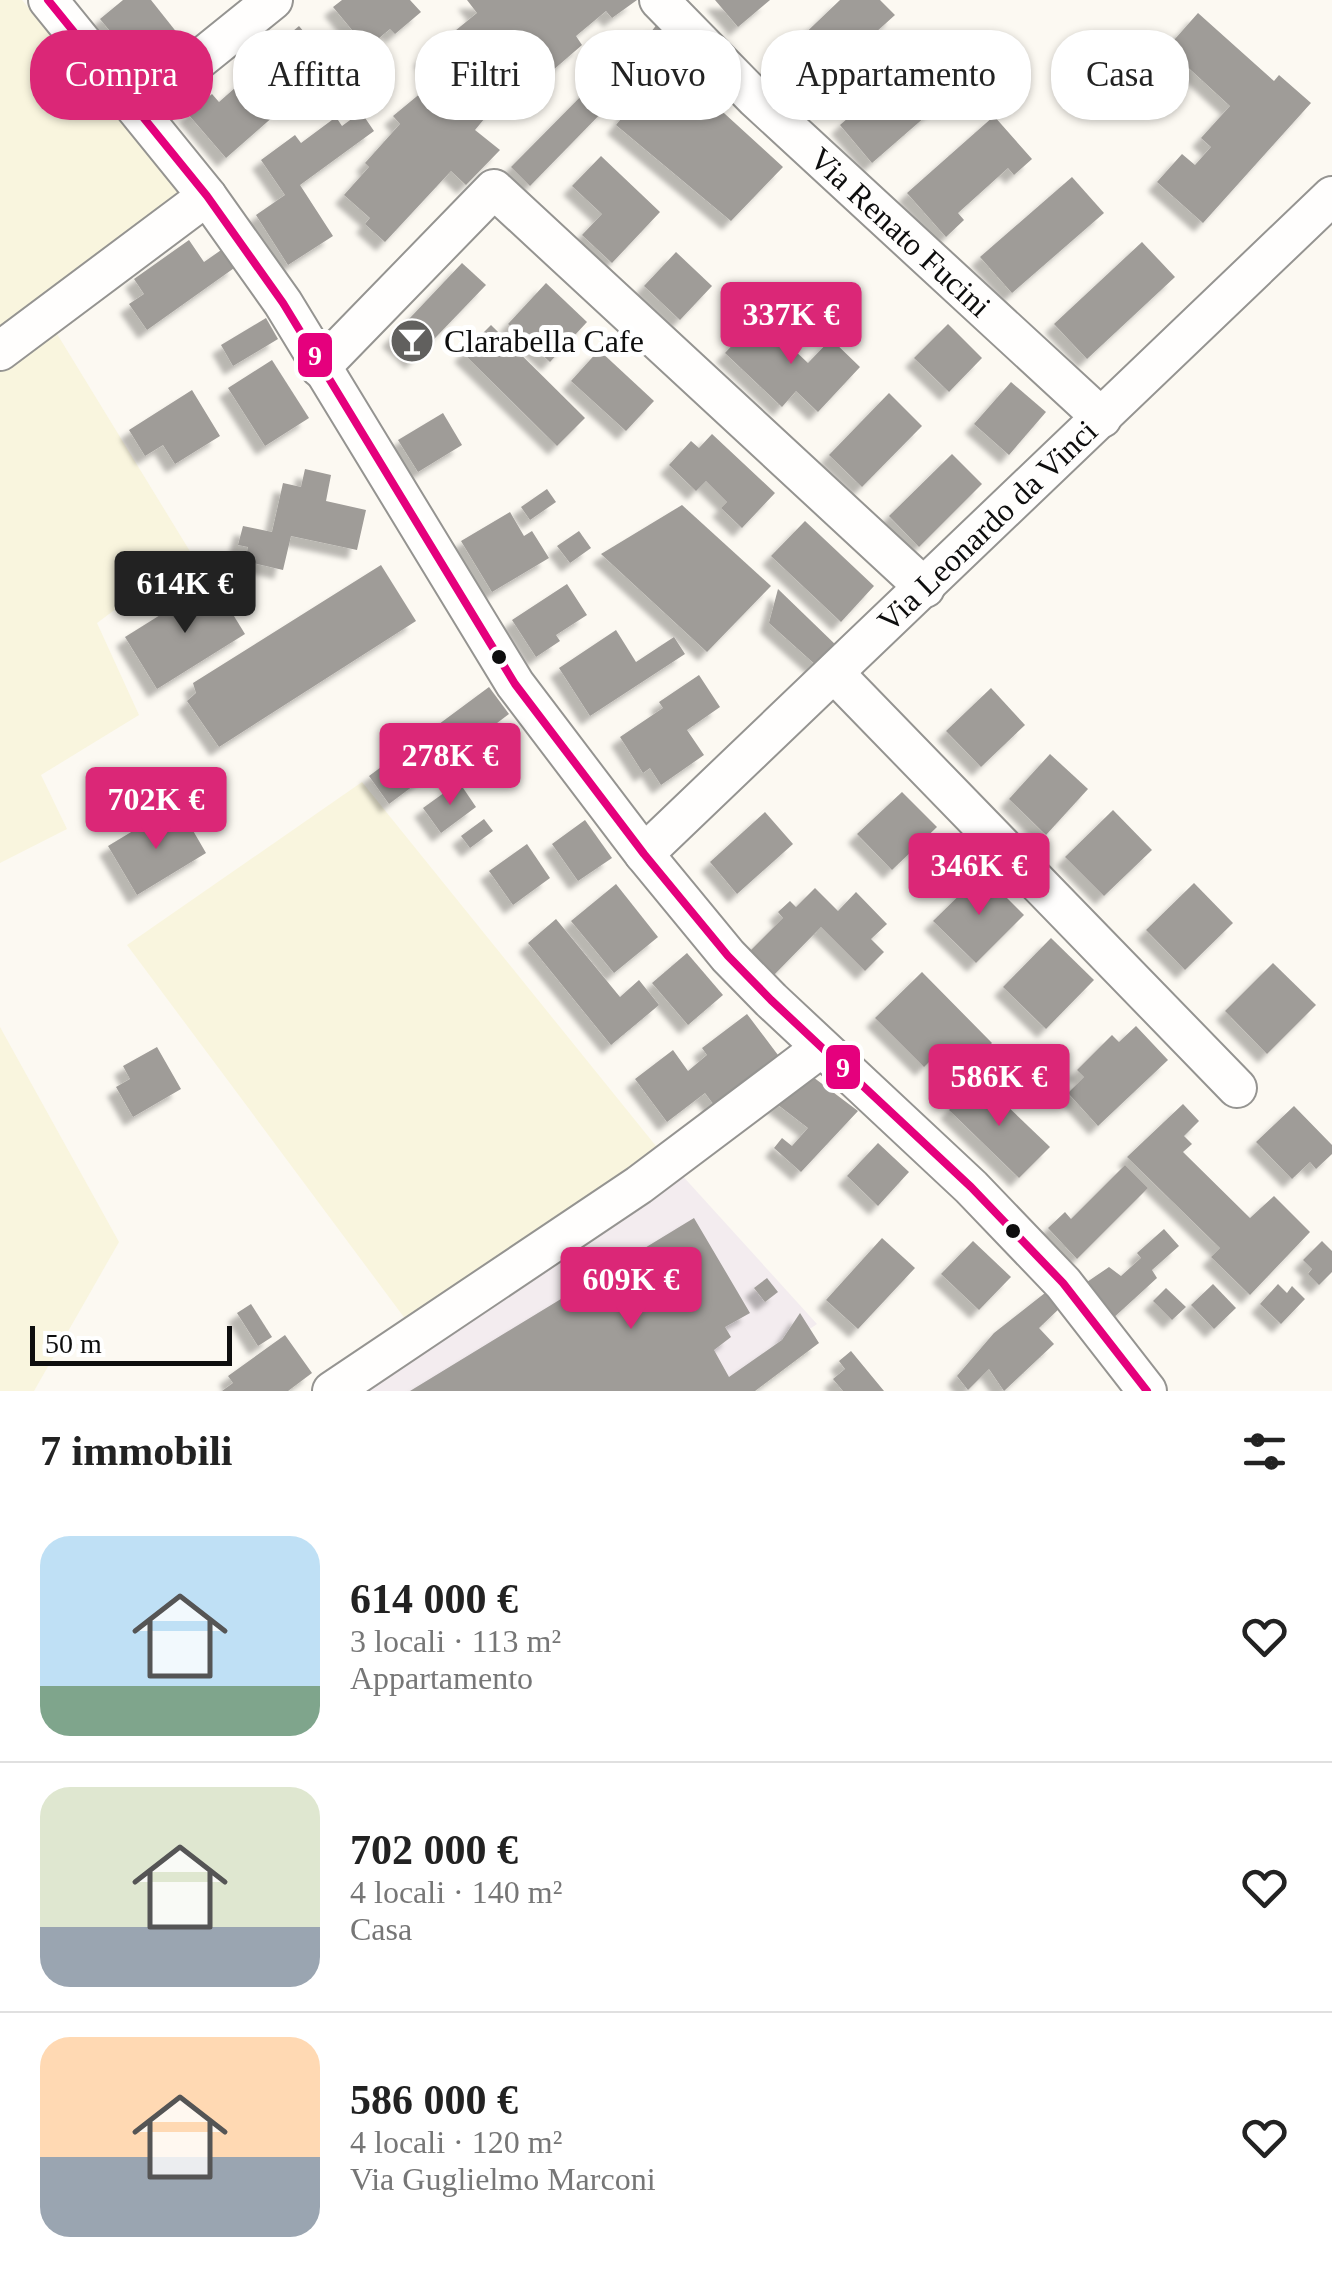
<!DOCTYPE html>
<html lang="it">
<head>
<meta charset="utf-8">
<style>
  :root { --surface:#fff; --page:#f6f6f6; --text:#222; --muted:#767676; --line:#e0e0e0; --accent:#db2777 }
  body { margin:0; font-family:"Times New Roman",serif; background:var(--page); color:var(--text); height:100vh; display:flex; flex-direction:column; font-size:38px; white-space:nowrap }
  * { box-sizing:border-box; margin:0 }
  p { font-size:32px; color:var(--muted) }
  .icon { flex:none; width:55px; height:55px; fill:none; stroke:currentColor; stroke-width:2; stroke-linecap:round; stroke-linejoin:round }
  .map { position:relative; height:1391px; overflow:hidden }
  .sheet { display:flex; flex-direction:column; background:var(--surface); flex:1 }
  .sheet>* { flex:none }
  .hud { position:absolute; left:30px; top:30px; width:1272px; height:90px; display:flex; gap:20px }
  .scale { position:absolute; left:30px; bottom:25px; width:202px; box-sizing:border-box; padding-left:10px; border:5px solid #0e0e0e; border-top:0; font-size:28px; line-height:35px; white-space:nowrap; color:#0e0e0e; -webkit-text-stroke:8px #fff; paint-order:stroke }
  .price { position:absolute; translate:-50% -85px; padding:0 22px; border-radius:10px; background:var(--accent); color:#fff; font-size:32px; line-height:65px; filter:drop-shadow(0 2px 5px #0008) }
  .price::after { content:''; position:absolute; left:50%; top:60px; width:30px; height:22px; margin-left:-15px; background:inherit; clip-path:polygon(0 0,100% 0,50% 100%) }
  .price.selected { background:#222; color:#fff }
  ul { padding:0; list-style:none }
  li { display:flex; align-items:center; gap:30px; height:250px; padding:0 40px }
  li+li { border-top:2px solid var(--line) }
  li span { display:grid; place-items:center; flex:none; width:280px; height:200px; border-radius:30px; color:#555 }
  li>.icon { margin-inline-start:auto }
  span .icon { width:120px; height:120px; fill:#fffc; stroke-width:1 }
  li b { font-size:42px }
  h2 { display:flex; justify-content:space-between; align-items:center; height:120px; padding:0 40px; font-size:42px }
  .tag { padding:0 35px; border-radius:40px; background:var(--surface); box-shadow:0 2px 8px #0004; font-size:35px; line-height:90px }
  .tag.selected { background:var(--accent); color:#fff }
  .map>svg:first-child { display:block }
  .industrial { fill:#f3ecef }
  .farmland { fill:#f9f5de }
  .building { fill:#9f9c98; filter:url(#shadow) }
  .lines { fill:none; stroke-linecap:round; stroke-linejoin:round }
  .minor-casing { stroke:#959491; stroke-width:42 }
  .minor { stroke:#fffefd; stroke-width:38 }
  .bus-1-casing { stroke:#fff; stroke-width:15 }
  .bus-1 { stroke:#e5007d; stroke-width:8 }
  .bus-dot { fill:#0e0e0e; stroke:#fff; stroke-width:4 }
  .labels { text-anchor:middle; stroke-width:10; stroke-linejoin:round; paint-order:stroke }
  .street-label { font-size:32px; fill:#0e0e0e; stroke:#fff }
  .poi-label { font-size:32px; fill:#0e0e0e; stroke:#fff; text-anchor:start }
  .line-badge { stroke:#fff; stroke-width:4 }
  .badge-label { font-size:28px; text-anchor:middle; font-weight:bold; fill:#fff }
</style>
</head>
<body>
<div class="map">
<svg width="1332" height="1391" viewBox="0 0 1332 1391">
  <defs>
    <filter id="shadow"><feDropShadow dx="-9" dy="9" stdDeviation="2.5" flood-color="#0004"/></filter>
  </defs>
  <rect width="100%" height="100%" fill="#fcf9f2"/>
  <!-- industrial -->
  <path class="industrial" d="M660 1151 817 1324 718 1391H354Z"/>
  <!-- farmland -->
  <g class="farmland">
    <path d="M0 0H22L203 218 54 329 191 553 97 623 139 715 41 775 67 829 0 863Z"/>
    <path d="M362 782 660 1151 409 1324 127 945Z"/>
    <path d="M0 1027 119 1242 34 1391H0Z"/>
  </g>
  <!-- building -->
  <g class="building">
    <path d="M123 0H151L178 34 139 66 100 19Z"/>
    <path d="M342 0H410L421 12 395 34 390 29 367 48 333 7Z"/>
    <path d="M467 0H637L612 18 606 11 576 36 582 45 537 84 522 73 475 130 500 150 466 185 451 171 385 242 365 224 370 218 344 195 369 167 365 163 400 124 393 116 439 78 423 57 477 13Z"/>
    <path d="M715 0H770L738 27Z"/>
    <path d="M840 0H880L895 15 865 42 863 39 800 98 770 67Z"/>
    <path d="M1198 13 1274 81 1279 75 1311 103 1203 223 1157 182 1182 154 1195 165 1211 147 1201 138 1230 106 1167 48Z"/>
    <path d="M658 23 712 80 702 93 783 167 731 221 616 125 639 97 621 80 650 50 643 42Z"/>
    <path d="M299 26 339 74 307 101 267 53Z"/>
    <path d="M931 45 964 83 872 163 840 125Z"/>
    <path d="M244 80 275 115 226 158 188 114 212 94 219 102Z"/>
    <path d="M594 83 613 101 530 186 511 167Z"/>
    <path d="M361 112 374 131 300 185 333 236 288 265 256 215 285 195 261 160 295 135 301 143 336 117 342 126Z"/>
    <path d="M994 116 1032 159 1014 175 1008 168 958 213 964 220 946 237 907 193Z"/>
    <path d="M601 156 660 212 612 263 582 235 602 214 572 186Z"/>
    <path d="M1072 177 1104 213 1012 293 980 257Z"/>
    <path d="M189 240 204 262 224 248 237 266 147 330 129 304 144 294 134 279Z"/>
    <path d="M1142 242 1175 277 1087 359 1054 324Z"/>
    <path d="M676 252 712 286 680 320 644 286Z"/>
    <path d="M462 263 486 285 414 360 391 338Z"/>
    <path d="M546 283 587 322 550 362 508 324Z"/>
    <path d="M759 317 808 363 831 339 860 367 818 412 796 391 782 407 725 353Z"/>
    <path d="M266 318 278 339 233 366 221 345Z"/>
    <path d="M948 324 982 358 949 392 914 358Z"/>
    <path d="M491 325 585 418 557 446 463 353Z"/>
    <path d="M599 350 654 401 626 431 571 381Z"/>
    <path d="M272 360 309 418 265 446 228 388Z"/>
    <path d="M1011 382 1046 412 1009 455 974 424Z"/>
    <path d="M192 390 220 436 175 464 163 445 145 456 129 430Z"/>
    <path d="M889 393 922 426 862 487 829 455Z"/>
    <path d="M443 413 462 445 418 472 398 440Z"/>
    <path d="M712 434 775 493 742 528 721 508 727 502 706 481 696 491 669 465 691 441 699 448Z"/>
    <path d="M952 454 982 484 919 547 889 516Z"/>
    <path d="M305 469 331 475 326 501 366 510 357 550 291 536 283 570 245 561 248 547 238 545 243 526 272 532 283 483 301 487Z"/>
    <path d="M547 489 556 502 530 520 521 507Z"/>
    <path d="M682 505 771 586 707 652 601 554Z"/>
    <path d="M510 512 524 536 532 531 549 558 492 592 461 541Z"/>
    <path d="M805 521 874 586 841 622 771 556Z"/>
    <path d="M579 531 591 548 570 563 557 546Z"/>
    <path d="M381 565 416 621 219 747 187 701 196 693 193 683Z"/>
    <path d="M213 582 245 634 157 689 125 637Z"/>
    <path d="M567 584 587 615 556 635 560 641 536 657 512 620Z"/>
    <path d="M778 589 839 648 818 667 769 623Z"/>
    <path d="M616 630 636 662 674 637 685 654 590 716 559 668Z"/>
    <path d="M699 675 720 707 687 730 704 755 661 785 650 768 643 773 620 737 663 708 659 702Z"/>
    <path d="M489 687 509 714 389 804 369 776Z"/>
    <path d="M991 688 1025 725 981 767 946 731Z"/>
    <path d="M1050 754 1088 789 1046 835 1009 799Z"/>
    <path d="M459 782 476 807 441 833 423 808Z"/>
    <path d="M902 792 937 827 892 870 857 834Z"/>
    <path d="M1113 810 1152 850 1104 896 1065 857Z"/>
    <path d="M166 811 177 829 188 822 206 853 137 895 108 846Z"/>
    <path d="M765 812 793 844 737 894 710 862Z"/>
    <path d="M484 819 493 831 470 848 461 836Z"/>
    <path d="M585 820 612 858 578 881 552 844Z"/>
    <path d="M527 844 550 878 513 905 489 871Z"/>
    <path d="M982 873 1024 915 976 963 933 921Z"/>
    <path d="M1194 883 1233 923 1185 970 1146 930Z"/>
    <path d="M616 884 658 937 614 973 571 921Z"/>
    <path d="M815 888 838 911 856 892 887 924 871 939 884 952 865 971 821 927 773 976 749 952 783 918 778 912 790 901 796 907Z"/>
    <path d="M556 919 620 997 639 980 659 1005 611 1045 528 943Z"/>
    <path d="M1051 938 1094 980 1046 1029 1003 987Z"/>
    <path d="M687 953 723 995 688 1025 652 983Z"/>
    <path d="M1273 963 1316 1005 1267 1054 1225 1011Z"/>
    <path d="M922 972 992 1043 961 1075 939 1052 924 1067 875 1018Z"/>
    <path d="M747 1014 784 1063 720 1113 705 1093 667 1122 635 1079 673 1050 688 1071 707 1055 702 1048Z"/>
    <path d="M1136 1026 1168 1060 1098 1126 1068 1093 1084 1077 1077 1070 1112 1035 1119 1042Z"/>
    <path d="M157 1047 181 1089 133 1117 116 1087 130 1079 123 1066Z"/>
    <path d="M809 1074 858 1111 801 1172 774 1148 782 1138 792 1146 808 1128 773 1101Z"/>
    <path d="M979 1079 1050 1147 1019 1178 949 1110Z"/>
    <path d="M1183 1104 1199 1121 1184 1136 1192 1144 1183 1152 1250 1218 1274 1196 1310 1232 1250 1295 1211 1257 1220 1248 1127 1157Z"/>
    <path d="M1294 1106 1332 1145V1154L1316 1169 1310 1162 1292 1179 1256 1142Z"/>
    <path d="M878 1143 909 1172 878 1206 847 1176Z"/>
    <path d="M1125 1165 1148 1188 1077 1259 1048 1228 1065 1212 1071 1219Z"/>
    <path d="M694 1218 750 1313 725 1327 731 1337 714 1350 729 1377 782 1340 800 1313 819 1343 755 1391H410Z"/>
    <path d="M1164 1229 1179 1246 1152 1270 1157 1278 1111 1320 1087 1282 1109 1267 1121 1276 1141 1258 1137 1253Z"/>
    <path d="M882 1238 915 1268 858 1329 826 1300Z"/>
    <path d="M973 1241 1011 1277 979 1310 941 1274Z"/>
    <path d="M1322 1241 1332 1251V1272L1319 1285 1308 1274 1312 1269 1303 1260Z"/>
    <path d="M767 1278 778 1292 765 1302 754 1288Z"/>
    <path d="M1213 1284 1236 1308 1214 1329 1191 1305Z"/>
    <path d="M1278 1284 1287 1293 1292 1286 1305 1299 1281 1324 1260 1304Z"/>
    <path d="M1166 1288 1186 1307 1172 1320 1153 1301Z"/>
    <path d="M1050 1289 1062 1306 1039 1328 1054 1344 1004 1391 989 1369 968 1390 957 1376 994 1333Z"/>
    <path d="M251 1304 272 1337 258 1346 237 1313Z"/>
    <path d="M285 1335 312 1373 288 1391H222L233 1383 228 1376Z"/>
    <path d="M851 1351 884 1391H843L833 1379 845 1369 839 1361Z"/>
  </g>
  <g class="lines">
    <defs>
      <g id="minor">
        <path d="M48 0 207 196 283 303 515 684 644 854 728 956 771 1000 971 1187 1063 1283 1147 1391"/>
        <path id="s1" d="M659 0 755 98 1102 418"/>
        <path d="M138 109 273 0"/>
        <path d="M0 351 207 196"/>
        <path d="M320 368 494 189 925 588"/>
        <path d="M835 674 1237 1088"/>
        <path id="s2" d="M644 854 1332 196"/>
        <path d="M332 1391 639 1185 821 1048"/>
      </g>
    </defs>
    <!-- minor casing -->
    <use href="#minor" class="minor-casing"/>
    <!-- minor -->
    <use href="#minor" class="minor"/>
    <defs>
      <path id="bus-1" d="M48 0 207 196 283 303 515 684 644 854 728 956 771 1000 971 1187 1063 1283 1147 1391"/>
    </defs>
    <!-- bus-1 casing -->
    <use href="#bus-1" class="bus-1-casing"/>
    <!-- bus-1 -->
    <use href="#bus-1" class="bus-1"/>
  </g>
  <!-- icons -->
  <defs>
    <symbol id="bar-disc" viewBox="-11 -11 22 22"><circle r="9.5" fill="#61605e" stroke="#fff"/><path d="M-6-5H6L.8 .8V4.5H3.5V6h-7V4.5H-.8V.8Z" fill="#fff"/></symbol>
  </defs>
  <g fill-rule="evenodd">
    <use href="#bar-disc" x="387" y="316" width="50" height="50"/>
  </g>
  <!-- markers -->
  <g class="bus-dot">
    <circle cx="499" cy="657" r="9"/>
    <circle cx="1013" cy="1231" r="9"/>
  </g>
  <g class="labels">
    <!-- street labels -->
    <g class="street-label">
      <text dy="11" stroke="none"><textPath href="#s1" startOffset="335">Via Renato Fucini</textPath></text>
      <text dy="11" stroke="none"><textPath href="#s2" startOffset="475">Via Leonardo da Vinci</textPath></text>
    </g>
    <!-- poi labels -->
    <g class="poi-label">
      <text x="444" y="352">Clarabella Cafe</text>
    </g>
  </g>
  <g class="line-badge">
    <rect x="296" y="331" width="38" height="48" rx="10" fill="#e5007d"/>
    <rect x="824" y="1043" width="38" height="48" rx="10" fill="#e5007d"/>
  </g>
  <g class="badge-label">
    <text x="315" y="365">9</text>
    <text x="843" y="1077">9</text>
  </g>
</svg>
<div class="scale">50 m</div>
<b class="price" style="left:791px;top:367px">337K €</b>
<b class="price selected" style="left:185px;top:636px">614K €</b>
<b class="price" style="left:450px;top:808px">278K €</b>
<b class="price" style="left:156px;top:852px">702K €</b>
<b class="price" style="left:979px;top:918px">346K €</b>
<b class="price" style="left:999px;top:1129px">586K €</b>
<b class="price" style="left:631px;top:1332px">609K €</b>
<div class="hud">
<a class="tag selected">Compra</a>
<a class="tag">Affitta</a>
<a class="tag">Filtri</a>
<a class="tag">Nuovo</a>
<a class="tag">Appartamento</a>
<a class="tag">Casa</a>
</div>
</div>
<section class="sheet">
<h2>7 immobili<svg class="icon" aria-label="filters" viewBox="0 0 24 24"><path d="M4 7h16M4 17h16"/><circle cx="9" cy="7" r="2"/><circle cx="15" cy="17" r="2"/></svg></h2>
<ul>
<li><span style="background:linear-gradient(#bfe0f5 75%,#7fa58c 0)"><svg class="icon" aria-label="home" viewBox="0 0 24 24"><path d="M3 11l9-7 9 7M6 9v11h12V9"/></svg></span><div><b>614 000 €</b><p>3 locali · 113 m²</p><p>Appartamento</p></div><svg class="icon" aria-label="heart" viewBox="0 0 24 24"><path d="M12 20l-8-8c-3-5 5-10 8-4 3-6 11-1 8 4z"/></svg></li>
<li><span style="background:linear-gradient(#dfe7d0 70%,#9aa5b1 0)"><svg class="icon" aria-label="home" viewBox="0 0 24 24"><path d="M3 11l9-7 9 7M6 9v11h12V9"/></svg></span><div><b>702 000 €</b><p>4 locali · 140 m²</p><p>Casa</p></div><svg class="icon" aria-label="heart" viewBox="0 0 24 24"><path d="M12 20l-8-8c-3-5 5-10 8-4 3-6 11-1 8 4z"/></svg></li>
<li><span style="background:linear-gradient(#ffd9b3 60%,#9aa5b1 0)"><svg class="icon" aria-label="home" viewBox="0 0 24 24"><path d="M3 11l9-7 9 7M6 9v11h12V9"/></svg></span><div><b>586 000 €</b><p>4 locali · 120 m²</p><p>Via Guglielmo Marconi</p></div><svg class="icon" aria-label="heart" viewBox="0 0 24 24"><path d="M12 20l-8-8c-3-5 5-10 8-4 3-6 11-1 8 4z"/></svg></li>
</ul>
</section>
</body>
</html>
